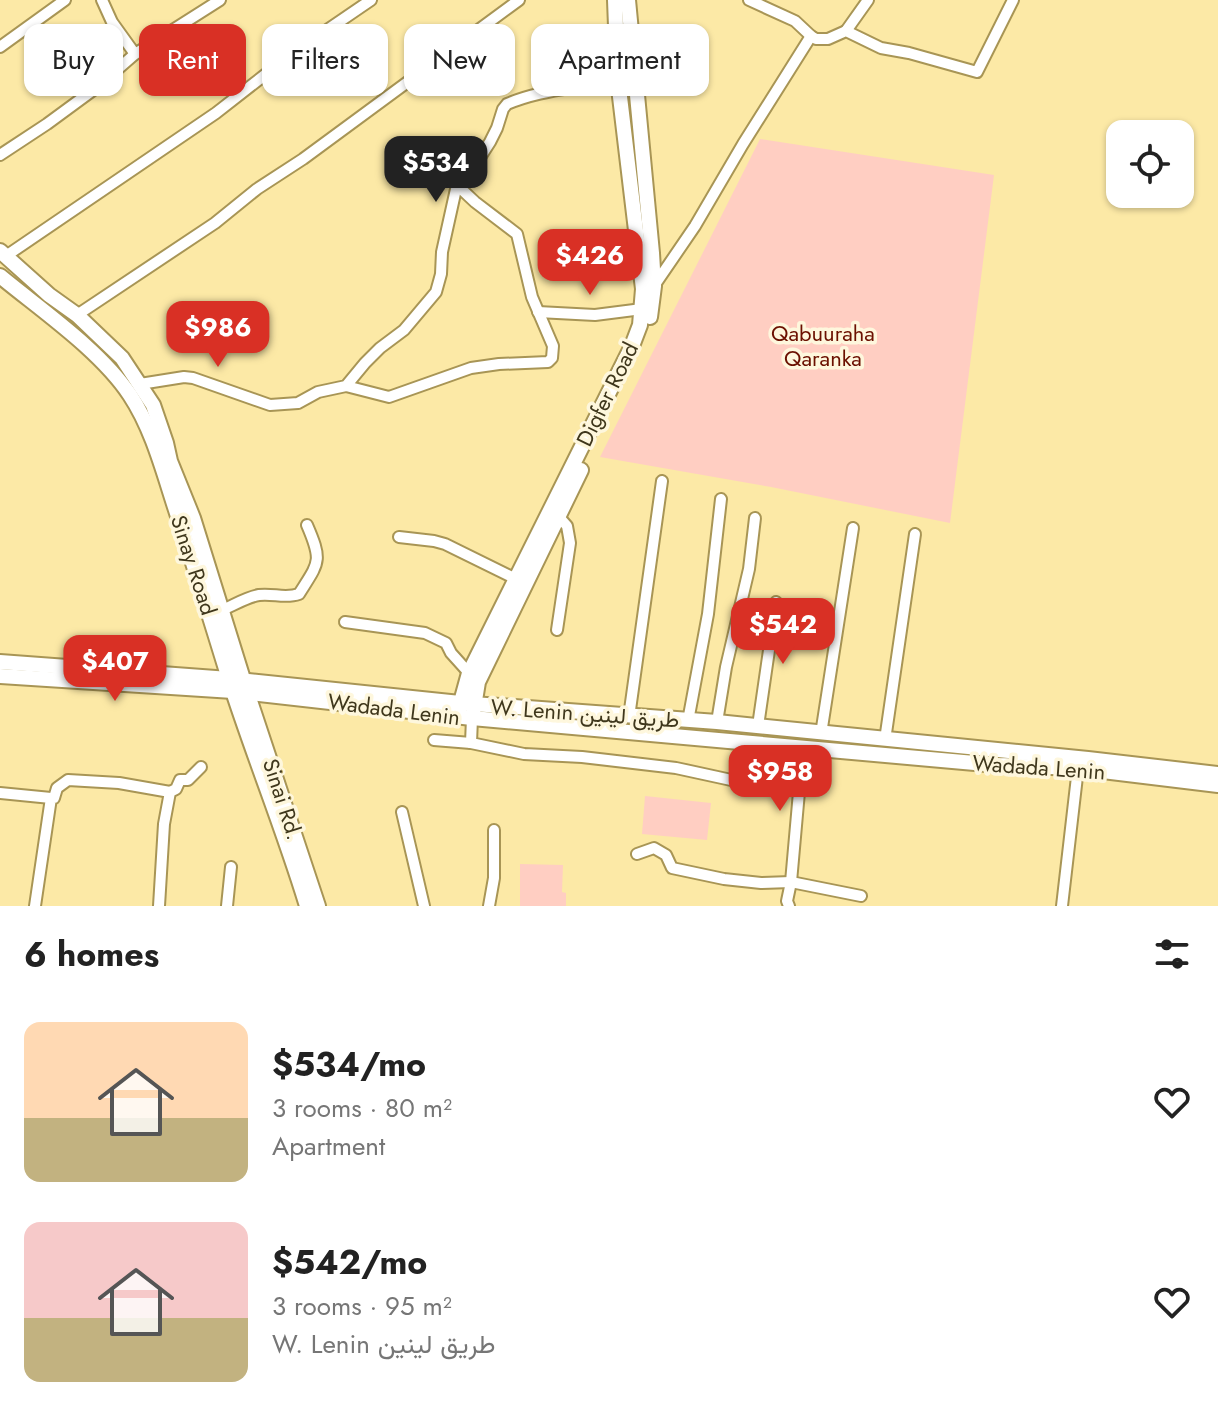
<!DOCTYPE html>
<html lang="en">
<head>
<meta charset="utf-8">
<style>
  :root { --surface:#fff; --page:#f6f6f6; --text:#222; --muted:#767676; --accent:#d93025 }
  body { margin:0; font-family:Jost,Vazirmatn,sans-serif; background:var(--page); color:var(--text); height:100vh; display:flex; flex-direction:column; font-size:30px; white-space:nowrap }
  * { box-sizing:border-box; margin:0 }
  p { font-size:26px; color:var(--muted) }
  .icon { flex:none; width:44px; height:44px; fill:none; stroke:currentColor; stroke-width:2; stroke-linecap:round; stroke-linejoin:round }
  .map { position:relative; height:906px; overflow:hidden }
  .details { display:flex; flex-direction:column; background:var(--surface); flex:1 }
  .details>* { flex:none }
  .guide { position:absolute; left:24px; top:24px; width:800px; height:72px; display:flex; gap:16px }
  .fabs { position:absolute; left:1106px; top:120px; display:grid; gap:16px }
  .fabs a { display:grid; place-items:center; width:88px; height:88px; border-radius:16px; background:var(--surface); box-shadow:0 2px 6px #0004; font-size:40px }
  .price { position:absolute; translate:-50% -68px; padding:0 18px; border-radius:16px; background:var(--accent); color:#fff; font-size:26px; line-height:52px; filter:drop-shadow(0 2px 4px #0008) }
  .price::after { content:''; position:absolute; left:50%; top:48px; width:24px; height:18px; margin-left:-12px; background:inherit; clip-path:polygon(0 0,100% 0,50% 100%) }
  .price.current { background:#222; color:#fff }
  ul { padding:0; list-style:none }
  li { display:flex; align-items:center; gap:24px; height:200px; padding:0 24px }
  li span { display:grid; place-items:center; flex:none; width:224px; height:160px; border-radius:16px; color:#555 }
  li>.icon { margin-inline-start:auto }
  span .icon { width:96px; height:96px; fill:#fffc; stroke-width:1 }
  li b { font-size:34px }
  h2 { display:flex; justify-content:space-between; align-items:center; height:96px; padding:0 24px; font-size:34px }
  .chip { padding:0 28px; border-radius:16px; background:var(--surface); box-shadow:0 2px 6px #0004; font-size:28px; line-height:72px }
  .chip.current { background:var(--accent); color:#fff }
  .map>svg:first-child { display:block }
  .green { fill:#ffcec2 }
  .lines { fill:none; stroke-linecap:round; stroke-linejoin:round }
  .street-casing { stroke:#a89555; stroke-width:14 }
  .secondary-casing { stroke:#a89555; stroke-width:18 }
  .street { stroke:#fff; stroke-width:10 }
  .secondary { stroke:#fff; stroke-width:14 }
  .labels { text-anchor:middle; stroke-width:7; stroke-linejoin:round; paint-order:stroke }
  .park-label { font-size:22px; fill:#6b1000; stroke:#fef7dd }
  .street-label { font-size:22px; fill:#3f371c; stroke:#fef7dd }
</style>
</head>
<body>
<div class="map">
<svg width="1218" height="906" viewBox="0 0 1218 906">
  <rect width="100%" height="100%" fill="#fce9a6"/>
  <!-- green -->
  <g class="green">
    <path d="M760 139 994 175 950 523 771 487 600 457Z"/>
    <path d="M645 796 711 803 707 840 642 834Z"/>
    <path d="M520 864 563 865 562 892 566 893V906H520Z"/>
  </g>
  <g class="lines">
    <defs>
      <g id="street">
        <path d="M102 0 112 22 135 54"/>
        <path d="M749 0 795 21 811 36 816 39H828L846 31 881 48 909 53 977 72 1013 0"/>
        <path d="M846 31 868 0"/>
        <path d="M0 47 65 0"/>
        <path d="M0 155 47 124 96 88 135 54 220 0"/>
        <path d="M6 256 216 113 289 56 371 0"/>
        <path d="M654 286 695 226 743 144 811 36"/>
        <path d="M538 312 595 315 642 309"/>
        <path d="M77 315 215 223 257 189 303 159 519 0"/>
        <path d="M140 384 184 377 193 378 270 405 298 403 318 392 346 386 365 363 380 348 404 330 436 292 441 274 442 252 456 189 468 170 481 156 490 142 497 128 503 109 507 104C528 95 551 91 574 87 589 84 603 81 618 80"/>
        <path d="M346 386 389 397 471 368 499 364 548 362 552 358 553 346 532 297 517 234 475 202 458 186"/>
        <path d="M399 537 434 541 445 544 516 579"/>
        <path d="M222 610C234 605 247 597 259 595 273 593 285 599 299 594 319 562 323 562 307 525"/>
        <path d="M345 622 425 633 446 643 451 653 469 673"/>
        <path d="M557 630 570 543 567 526 559 517"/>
        <path d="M629 717 662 481"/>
        <path d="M472 718 471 743 524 754 582 757 676 768 745 783 800 780"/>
        <path d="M688 721 708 614 721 499"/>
        <path d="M717 722 726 667 749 569 755 518"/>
        <path d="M758 726 776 602"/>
        <path d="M821 734 853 528"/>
        <path d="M434 740 471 743"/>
        <path d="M885 740 915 534"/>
        <path d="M0 793 51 798"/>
        <path d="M402 812 424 906"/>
        <path d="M637 854 654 848 666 855 672 868 724 879 761 883 791 882 861 896"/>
        <path d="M35 906 51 798H54L57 788 68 780 119 783 170 792"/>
        <path d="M159 906 164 824 170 792 176 789 180 780H188L201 767"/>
        <path d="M227 906 231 867"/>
        <path d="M489 906 494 878V830"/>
        <path d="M789 906 787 901 791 882 803 747"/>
        <path d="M1062 906 1078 768"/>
      </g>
      <g id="secondary">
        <path d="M628 0 652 253 654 286 650 317"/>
        <path d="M0 251 49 295 77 315 122 358 153 405 166 443 170 461 193 518 247 692 318 906"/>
        <path d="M0 276C41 310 100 350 130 395 152 428 163 470 175 507 194 565 212 623 230 682 254 757 284 830 307 906"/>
        <path d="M0 662 229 679 460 703 717 722 1088 759 1218 774"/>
        <path d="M0 676 233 691 472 718 997 765 1078 768 1218 785"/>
        <path d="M458 713 469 673 632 346 640 325 643 289 618 80 615 0"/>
        <path d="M473 713 478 682 581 470"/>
      </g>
    </defs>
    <!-- street casing -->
    <use href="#street" class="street-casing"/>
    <!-- secondary casing -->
    <use href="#secondary" class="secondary-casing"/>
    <!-- street -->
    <use href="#street" class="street"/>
    <!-- secondary -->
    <use href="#secondary" class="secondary"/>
  </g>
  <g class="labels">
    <!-- park labels -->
    <g class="park-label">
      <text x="823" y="341">Qabuuraha<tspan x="823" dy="25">Qaranka</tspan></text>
    </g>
    <!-- street labels -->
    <g class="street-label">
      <text transform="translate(607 394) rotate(-64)" y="8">Digfer Road</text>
      <text transform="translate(194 565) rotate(72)" y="8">Sinay Road</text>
      <text transform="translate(394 709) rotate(7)" y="8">Wadada Lenin</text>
      <text transform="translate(585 713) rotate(4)" y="8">W. Lenin طريق لينين</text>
      <text transform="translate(1039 767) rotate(4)" y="8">Wadada Lenin</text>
      <text transform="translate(283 799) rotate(72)" y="8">Sinai Rd.</text>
    </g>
  </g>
</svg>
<div class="fabs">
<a><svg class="icon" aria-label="locate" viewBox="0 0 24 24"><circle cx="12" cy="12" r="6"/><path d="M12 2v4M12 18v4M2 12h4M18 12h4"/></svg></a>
</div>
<b class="price current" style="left:436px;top:204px">$534</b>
<b class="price" style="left:590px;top:297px">$426</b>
<b class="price" style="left:218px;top:369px">$986</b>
<b class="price" style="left:783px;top:666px">$542</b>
<b class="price" style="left:115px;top:703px">$407</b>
<b class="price" style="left:780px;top:813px">$958</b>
<div class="guide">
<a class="chip">Buy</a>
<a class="chip current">Rent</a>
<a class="chip">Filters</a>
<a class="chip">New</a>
<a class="chip">Apartment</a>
</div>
</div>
<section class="details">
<h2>6 homes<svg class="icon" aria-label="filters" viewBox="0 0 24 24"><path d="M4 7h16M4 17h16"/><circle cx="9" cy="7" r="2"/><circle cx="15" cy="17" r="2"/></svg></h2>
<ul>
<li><span style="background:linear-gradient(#ffd9b3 60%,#c2b280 0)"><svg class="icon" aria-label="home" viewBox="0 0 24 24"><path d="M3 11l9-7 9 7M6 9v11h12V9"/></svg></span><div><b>$534/mo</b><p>3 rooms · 80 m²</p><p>Apartment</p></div><svg class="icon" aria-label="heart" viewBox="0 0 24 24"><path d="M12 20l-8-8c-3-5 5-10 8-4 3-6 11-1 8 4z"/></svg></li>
<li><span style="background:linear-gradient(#f6c9c9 60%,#c2b280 0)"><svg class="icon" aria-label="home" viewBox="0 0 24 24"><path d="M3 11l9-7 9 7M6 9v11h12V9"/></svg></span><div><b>$542/mo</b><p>3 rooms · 95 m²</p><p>W. Lenin طريق لينين</p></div><svg class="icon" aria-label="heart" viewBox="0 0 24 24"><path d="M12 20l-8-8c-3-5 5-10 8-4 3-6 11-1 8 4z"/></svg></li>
</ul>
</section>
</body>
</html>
